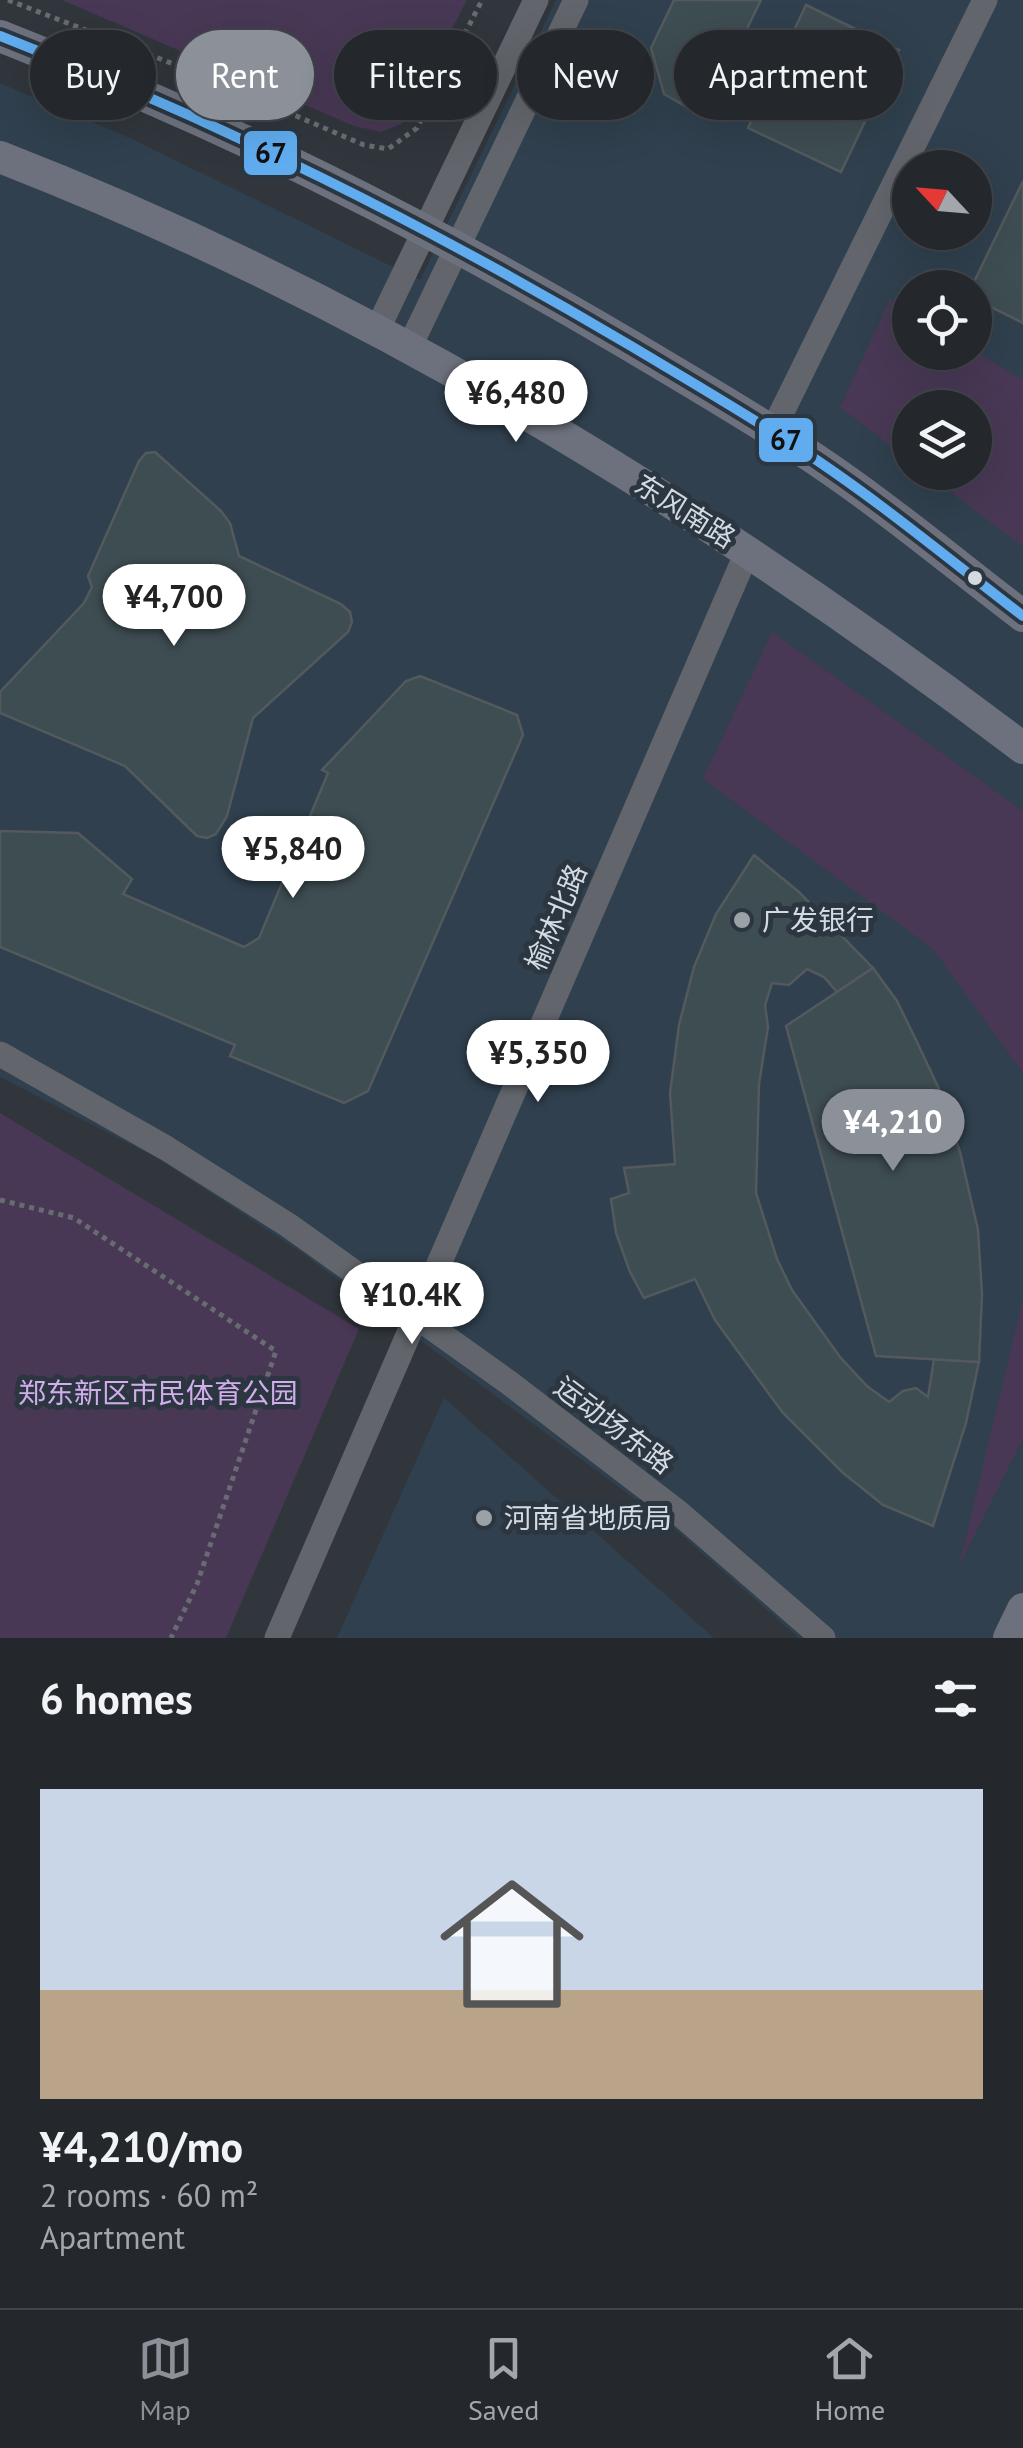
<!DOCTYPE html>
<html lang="en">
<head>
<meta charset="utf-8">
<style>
  :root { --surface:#24282d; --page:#303439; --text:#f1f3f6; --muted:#a3a6aa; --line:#414449; --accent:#8c9099 }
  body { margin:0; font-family:"PT Sans","Noto Sans SC",sans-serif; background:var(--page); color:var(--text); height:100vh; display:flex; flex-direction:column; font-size:38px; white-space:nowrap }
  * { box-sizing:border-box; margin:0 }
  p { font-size:32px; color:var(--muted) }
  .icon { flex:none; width:55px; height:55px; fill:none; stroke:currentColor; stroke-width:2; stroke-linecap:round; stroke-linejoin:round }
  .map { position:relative; height:1638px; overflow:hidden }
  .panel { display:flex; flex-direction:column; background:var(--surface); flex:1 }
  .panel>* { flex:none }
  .top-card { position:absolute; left:30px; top:30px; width:965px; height:90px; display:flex; gap:20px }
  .needle { width:65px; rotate:296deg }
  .controls { position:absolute; left:892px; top:150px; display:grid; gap:20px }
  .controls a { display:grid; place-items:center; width:100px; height:100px; border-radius:50%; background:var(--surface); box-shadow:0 10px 40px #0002,0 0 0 2px var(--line); font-size:50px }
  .price { position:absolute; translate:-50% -85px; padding:0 22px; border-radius:35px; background:#fff; color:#222; font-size:32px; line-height:65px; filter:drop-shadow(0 2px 5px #0008) }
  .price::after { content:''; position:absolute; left:50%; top:60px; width:30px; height:22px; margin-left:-15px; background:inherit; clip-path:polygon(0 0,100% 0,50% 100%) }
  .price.current { background:var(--accent); color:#fff }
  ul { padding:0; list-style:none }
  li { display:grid; align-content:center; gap:20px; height:530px; padding:0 40px }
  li+li { border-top:2px solid var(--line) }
  li span { display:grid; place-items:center; height:310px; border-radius:0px; color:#555 }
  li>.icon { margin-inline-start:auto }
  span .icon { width:180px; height:180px; fill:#fffc; stroke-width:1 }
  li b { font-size:42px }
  h2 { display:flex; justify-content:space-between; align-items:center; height:120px; padding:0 40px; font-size:42px }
  .pill { padding:0 35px; border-radius:45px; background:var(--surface); box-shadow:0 10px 40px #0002,0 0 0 2px var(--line); font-size:35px; line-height:90px }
  .pill.current { background:var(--accent); color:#fff }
  .dock { display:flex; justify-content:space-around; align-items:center; height:140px; border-top:2px solid var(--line); background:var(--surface); font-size:28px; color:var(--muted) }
  .dock a { display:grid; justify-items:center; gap:5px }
  .dock .current { color:var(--accent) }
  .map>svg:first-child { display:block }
  .built { fill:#30404e; fill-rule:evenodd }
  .green { fill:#483855 }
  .building { fill:#3e4d52; stroke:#53595d; stroke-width:2.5 }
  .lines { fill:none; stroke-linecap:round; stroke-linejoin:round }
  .path { stroke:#676c70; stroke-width:5; stroke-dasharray:5 5; stroke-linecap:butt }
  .minor { stroke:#62666c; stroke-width:25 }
  .major { stroke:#6d717d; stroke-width:32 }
  .bus-1-casing { stroke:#2b3641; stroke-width:18 }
  .bus-1 { stroke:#60acee; stroke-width:10 }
  .bus-dot { fill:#d3dae1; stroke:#2b3641; stroke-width:4 }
  .poi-dot { fill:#9aa1a7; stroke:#2b3641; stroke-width:4 }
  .labels { text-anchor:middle; stroke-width:10; stroke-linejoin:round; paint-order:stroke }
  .street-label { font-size:28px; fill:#d3dae1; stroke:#2b3641 }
  .poi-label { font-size:28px; fill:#d3dae1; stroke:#2b3641; text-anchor:start }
  .park-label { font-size:28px; fill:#d2adec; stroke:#2b3641 }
  .line-badge { stroke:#2b3641; stroke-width:4 }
  .pale-badge-label { font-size:28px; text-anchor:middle; font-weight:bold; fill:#111 }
</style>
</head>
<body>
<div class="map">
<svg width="1023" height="1638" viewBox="0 0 1023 1638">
  <rect width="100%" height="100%" fill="#30363c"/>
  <!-- built -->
  <g class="built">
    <path d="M556 0H1023V1638H799L670 1525 298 1250 157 1158 0 1077V83L132 139 420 280ZM910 168H975V232H910ZM910 288H975V352H910ZM910 408H975V472H910Z"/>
    <path d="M444 1398 714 1638H337Z"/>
  </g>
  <!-- green -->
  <g class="green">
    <path d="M62 0H467L401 124 381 132 354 126Z"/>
    <path d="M890 299 910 312V352L975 351 1023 380V547L926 473 975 472V408H910V461L840 407Z"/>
    <path d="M772 632 1023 811V1073L933 949 703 779Z"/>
    <path d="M0 1113 359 1329 226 1638H0Z"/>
    <path d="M1023 1299V1438L959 1566Z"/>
  </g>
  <!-- building -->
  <g class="building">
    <path d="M674 0H761L704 117 664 94 651 48Z"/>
    <path d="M806 5 899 50 841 172 748 128Z"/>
    <path d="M1023 181V323L975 299V288H971Z"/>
    <path d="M155 452 221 511 230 523 239 556 341 604 350 612 352 622 348 632 253 718 227 816 216 834 207 838 197 836 125 766 0 713V692L84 603 92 587 88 576 139 461 146 453Z"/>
    <path d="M420 676 517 715 523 735 368 1091 344 1103 230 1056 235 1045 0 947V831L78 833 132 879 123 894 244 947 259 938 328 773 322 770 406 681Z"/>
    <path d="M754 855 799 892 873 968 837 992 824 977 807 969 789 985 772 983 765 1005 768 1027 759 1084 756 1193 777 1259 792 1290 840 1357 867 1386 889 1402 903 1391 916 1388 928 1397 934 1359 979 1362 966 1423 933 1526 883 1505 842 1472 783 1413 715 1320 695 1279 644 1298 630 1272 616 1233 611 1199 629 1193 624 1168 675 1164 670 1093 679 1025 694 967 716 914Z"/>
    <path d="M873 968 897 1001 916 1040 940 1091 960 1152 978 1230 982 1294 979 1362 876 1356 786 1026Z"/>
  </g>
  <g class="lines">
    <!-- path -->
    <g class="path">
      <path d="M8 0 189 70 364 145 388 149 417 128 482 0"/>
      <path d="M0 1200 74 1218 276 1351 197 1584 171 1638"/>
    </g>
    <!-- minor -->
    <g class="minor">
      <path d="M377 330 536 0"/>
      <path d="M409 348 576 0"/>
      <path d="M772 432 985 0"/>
      <path d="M0 1054 166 1148 288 1225 508 1382 679 1513 823 1638"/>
      <path d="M277 1638 748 550"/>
    </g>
    <!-- major -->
    <g class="major">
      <path d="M0 36C223 123 425 224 631 346 693 383 757 420 818 461 889 509 955 564 1023 616"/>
      <path d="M0 157C368 300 709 510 1023 748"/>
      <path d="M1009 1638 1023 1609"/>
    </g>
    <defs>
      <path id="bus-1" d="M0 36C223 123 425 224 631 346 693 383 757 420 818 461 889 509 955 564 1023 616"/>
    </defs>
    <!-- bus-1 casing -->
    <use href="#bus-1" class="bus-1-casing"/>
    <!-- bus-1 -->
    <use href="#bus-1" class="bus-1"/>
  </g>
  <!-- markers -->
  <circle class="bus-dot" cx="975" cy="578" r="9"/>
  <g class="poi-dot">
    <circle cx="742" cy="920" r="10"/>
    <circle cx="484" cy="1518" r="10"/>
  </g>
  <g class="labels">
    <!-- street labels -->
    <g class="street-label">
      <text transform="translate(685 511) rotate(32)" y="10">东风南路</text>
      <text transform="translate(556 917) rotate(-67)" y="10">榆林北路</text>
      <text transform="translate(614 1425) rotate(37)" y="10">运动场东路</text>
    </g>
    <!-- poi labels -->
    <g class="poi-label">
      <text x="762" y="930">广发银行</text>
      <text x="504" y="1528">河南省地质局</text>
    </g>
    <!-- park labels -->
    <g class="park-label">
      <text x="158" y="1403">郑东新区市民体育公园</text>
    </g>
  </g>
  <g class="line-badge">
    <rect x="242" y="129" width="57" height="48" rx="10" fill="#60acee"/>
    <rect x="757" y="416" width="58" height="48" rx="10" fill="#60acee"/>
  </g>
  <g class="pale-badge-label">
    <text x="271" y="163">67</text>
    <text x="786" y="450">67</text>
  </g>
</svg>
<div class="controls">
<a><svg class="needle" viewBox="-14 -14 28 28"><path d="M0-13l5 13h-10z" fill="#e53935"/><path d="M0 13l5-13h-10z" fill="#a3a6aa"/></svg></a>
<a><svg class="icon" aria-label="locate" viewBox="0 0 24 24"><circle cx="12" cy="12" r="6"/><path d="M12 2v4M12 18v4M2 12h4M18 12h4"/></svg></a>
<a><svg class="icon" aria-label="layers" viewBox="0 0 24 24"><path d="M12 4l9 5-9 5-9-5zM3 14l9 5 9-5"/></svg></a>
</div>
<b class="price" style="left:516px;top:445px">¥6,480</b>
<b class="price" style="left:174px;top:649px">¥4,700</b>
<b class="price" style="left:293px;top:901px">¥5,840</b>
<b class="price" style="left:538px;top:1105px">¥5,350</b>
<b class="price current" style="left:893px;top:1174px">¥4,210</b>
<b class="price" style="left:412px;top:1347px">¥10.4K</b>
<div class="top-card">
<a class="pill">Buy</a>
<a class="pill current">Rent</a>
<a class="pill">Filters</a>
<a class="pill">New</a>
<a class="pill">Apartment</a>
</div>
</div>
<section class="panel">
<h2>6 homes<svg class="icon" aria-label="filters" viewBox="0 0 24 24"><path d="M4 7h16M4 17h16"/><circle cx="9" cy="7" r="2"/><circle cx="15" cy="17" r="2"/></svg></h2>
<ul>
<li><span style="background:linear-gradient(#c9d6e8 65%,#b9a48a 0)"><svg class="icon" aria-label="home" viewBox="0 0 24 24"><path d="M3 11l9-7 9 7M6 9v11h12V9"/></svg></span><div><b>¥4,210/mo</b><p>2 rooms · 60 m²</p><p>Apartment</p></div></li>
</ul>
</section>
<nav class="dock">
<a class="current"><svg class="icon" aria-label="map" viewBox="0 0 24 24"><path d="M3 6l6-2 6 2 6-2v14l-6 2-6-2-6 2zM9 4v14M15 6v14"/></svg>Map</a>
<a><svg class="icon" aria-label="saved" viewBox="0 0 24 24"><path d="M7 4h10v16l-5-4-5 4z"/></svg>Saved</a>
<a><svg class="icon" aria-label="home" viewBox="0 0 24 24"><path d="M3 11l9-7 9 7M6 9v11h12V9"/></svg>Home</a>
</nav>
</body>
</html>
